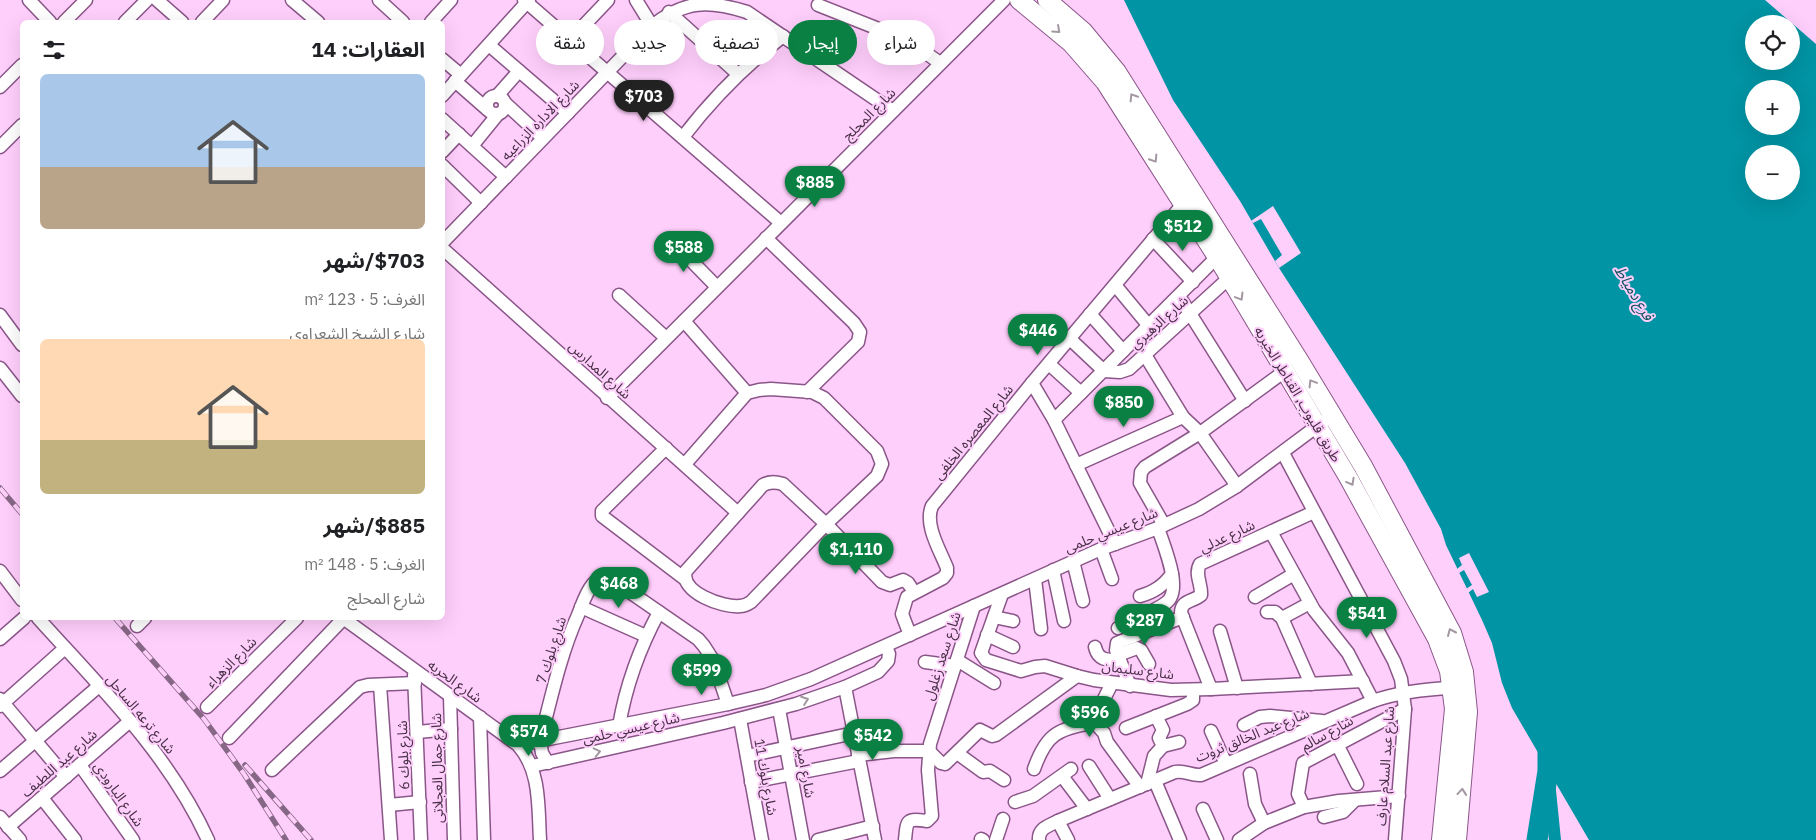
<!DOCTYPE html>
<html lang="ar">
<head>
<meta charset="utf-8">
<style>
  :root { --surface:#fff; --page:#f2f2f2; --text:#202124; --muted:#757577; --accent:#0b8043 }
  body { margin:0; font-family:"IBM Plex Sans","Noto Sans Arabic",sans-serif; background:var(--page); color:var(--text); direction:rtl; height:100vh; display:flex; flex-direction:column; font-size:19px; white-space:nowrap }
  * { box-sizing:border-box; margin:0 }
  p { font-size:16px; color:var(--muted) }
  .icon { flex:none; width:28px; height:28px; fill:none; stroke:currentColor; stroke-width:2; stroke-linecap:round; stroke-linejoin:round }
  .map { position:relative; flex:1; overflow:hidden; direction:ltr }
  .sheet { position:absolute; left:20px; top:20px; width:425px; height:600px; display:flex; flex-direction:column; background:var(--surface); border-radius:8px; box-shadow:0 5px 20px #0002; direction:rtl }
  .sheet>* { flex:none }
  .hud { position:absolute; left:460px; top:20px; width:475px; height:45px; direction:rtl; display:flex; gap:10px }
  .tools { position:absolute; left:1745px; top:15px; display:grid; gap:10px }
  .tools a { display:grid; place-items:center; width:55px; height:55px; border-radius:50%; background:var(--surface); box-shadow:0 5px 20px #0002; font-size:25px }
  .price { position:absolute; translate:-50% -42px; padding:0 11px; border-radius:18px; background:var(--accent); color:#fff; font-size:16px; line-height:32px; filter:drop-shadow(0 1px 2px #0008) }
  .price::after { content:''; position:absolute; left:50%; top:30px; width:15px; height:11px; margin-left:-8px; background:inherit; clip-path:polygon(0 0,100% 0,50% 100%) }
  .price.current { background:#222; color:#fff }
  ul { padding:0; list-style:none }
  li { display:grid; align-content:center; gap:10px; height:265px; padding:0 20px }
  li span { display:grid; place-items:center; height:155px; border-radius:8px; color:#555 }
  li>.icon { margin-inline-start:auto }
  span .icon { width:90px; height:90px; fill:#fffc; stroke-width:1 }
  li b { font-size:21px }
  h2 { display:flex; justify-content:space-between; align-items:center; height:60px; padding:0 20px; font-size:21px }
  .tag { padding:0 18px; border-radius:22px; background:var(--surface); box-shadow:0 5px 20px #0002; font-size:18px; line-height:45px }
  .tag.current { background:var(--accent); color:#fff }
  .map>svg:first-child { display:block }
  .water { fill:#0094a4; fill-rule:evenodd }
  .pier { fill:#ffcffc }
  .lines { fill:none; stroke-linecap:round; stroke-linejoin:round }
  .canal { stroke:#0094a4; stroke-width:12 }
  .river { stroke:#0094a4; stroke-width:21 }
  .minor-casing { stroke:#8a5688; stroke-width:15 }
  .secondary-casing { stroke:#8a5688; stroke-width:20 }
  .minor { stroke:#fff; stroke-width:12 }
  .secondary { stroke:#fff; stroke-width:18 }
  .rail-casing { stroke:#876786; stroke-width:5.5 }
  .rail { stroke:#ffcffc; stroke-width:4; stroke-dasharray:11; stroke-linecap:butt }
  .oneway { stroke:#a397a2 }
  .labels { text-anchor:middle; stroke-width:4; stroke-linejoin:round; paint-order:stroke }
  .street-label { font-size:14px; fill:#472f46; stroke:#ffcffc }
  .water-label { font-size:15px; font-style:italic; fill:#0c525a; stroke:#ffcffc }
</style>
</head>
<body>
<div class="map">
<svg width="1816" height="840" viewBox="0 0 1816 840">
  <rect width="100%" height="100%" fill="#ffcffc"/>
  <!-- water -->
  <path class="water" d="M1124 0H1765L1816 44V840H1589L1512 708 1502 683 1492 643 1482 620 1446 545 1441 529 1405 463 1279 268 1240 201 1173 100ZM1754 24H1791V61H1754ZM1754 89H1791V126H1754ZM1754 154H1791V191H1754Z"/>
  <!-- pier -->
  <g class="pier">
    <path d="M1273 206 1301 253 1279 268 1275 261 1282 255 1261 219 1253 223 1251 221Z"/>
    <path d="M1469 553 1489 592 1477 597 1473 589 1468 593 1466 589 1472 585 1464 570 1459 573 1457 569 1462 565 1459 558Z"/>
  </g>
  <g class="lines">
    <!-- canal -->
    <path class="canal" d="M1548 771 1555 840"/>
    <!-- river -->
    <path class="river" d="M1537 840 1548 771V742"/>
    <defs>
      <g id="minor">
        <path d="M29 0 50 22"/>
        <path d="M157 0 182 22"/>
        <path d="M292 0 318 22"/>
        <path d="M379 0 403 22"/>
        <path d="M524 0 781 223"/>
        <path d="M636 0 652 26"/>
        <path d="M818 5 909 41 940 63"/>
        <path d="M669 12 738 74"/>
        <path d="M64 22 86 0"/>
        <path d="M125 22 147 0"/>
        <path d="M202 22 223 0"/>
        <path d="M431 22 451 0"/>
        <path d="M570 40 608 0"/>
        <path d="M489 45 568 113"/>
        <path d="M442 59 461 75"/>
        <path d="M455 81 488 110"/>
        <path d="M0 87 22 65"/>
        <circle cx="496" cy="105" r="9"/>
        <path d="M442 96 529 0"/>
        <path d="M497 96 519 71"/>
        <path d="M505 103 543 138"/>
        <path d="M442 119 506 177"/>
        <path d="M683 137C712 99 745 66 783 36"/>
        <path d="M472 146 498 114"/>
        <path d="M0 147 22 125"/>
        <path d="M442 152 459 134"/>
        <path d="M442 165 481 203"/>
        <path d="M766 238 854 323 860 332 858 342 807 392"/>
        <path d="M1153 239 1193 282"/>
        <path d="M671 240 717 287"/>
        <path d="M442 243 652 26C685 0 708 0 747 12L893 111"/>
        <path d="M442 248 738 513"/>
        <path d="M1115 285 1149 326"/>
        <path d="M619 295 666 338"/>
        <path d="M1179 296 1245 401"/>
        <path d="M1090 314 1123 351"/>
        <path d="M0 315 22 345"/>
        <path d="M684 321 747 393"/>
        <path d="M1070 339 1104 371 1120 372 1129 369 1229 278"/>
        <path d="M1145 355 1183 417 1200 433 1237 486"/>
        <path d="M1049 364 1081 393"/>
        <path d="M0 368 22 396"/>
        <path d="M1032 383 1054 420 1115 544"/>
        <path d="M607 398 1004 0"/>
        <path d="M1054 420 1217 257"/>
        <path d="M666 448 602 511V516L685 579"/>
        <path d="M1283 453 1394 661 1401 679 1405 709 1395 840"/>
        <path d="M685 464 747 393 759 390 771 389 812 392 824 398 877 451 882 464 877 476 826 524 751 602C748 604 744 606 740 606 723 608 679 592 686 571L763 485C770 481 776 482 783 484L826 524 882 582 890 585 903 580 908 583 914 592"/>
        <path d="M1076 465 1183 417"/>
        <path d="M1164 525 1140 483 1141 472 1145 467 1200 433 1285 371"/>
        <path d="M1271 532 1314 610 1348 653 1373 701"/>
        <path d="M1101 549 1112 579"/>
        <path d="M1073 561 1083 601"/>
        <path d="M1053 570 1064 621"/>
        <path d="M0 571 22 600"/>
        <path d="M1035 579 1041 629"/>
        <path d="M1002 594 981 653 986 660 1021 671 1035 667 1045 666 1077 676 1094 680 1171 690 1211 689 1363 681"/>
        <path d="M1140 596C1154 592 1163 586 1172 574"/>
        <path d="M1255 597 1294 574"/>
        <path d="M581 607 646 636"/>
        <path d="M1267 612H1275L1282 618 1311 684"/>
        <path d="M994 617 1013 621"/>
        <path d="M38 618C100 687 169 754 208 840"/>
        <path d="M343 618 518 745C541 771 538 807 540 840"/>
        <path d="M1282 618 1310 603"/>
        <path d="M137 626 145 618"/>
        <path d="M1118 628C1131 621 1156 611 1167 602 1183 589 1163 544 1158 528"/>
        <path d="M1220 631 1237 688"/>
        <path d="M910 635 902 614 907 597 943 578 947 573V568C940 550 924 525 932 506L1032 383 1183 204"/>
        <path d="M987 635 1013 647"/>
        <path d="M0 639 24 618"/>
        <path d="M1095 647C1098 660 1107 661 1119 659"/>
        <path d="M1118 655 1137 648 1141 650 1149 664"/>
        <path d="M957 660 994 683"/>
        <path d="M925 662 955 666"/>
        <path d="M414 675 421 840"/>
        <path d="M1112 683 1094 719V722L1104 733 1107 742 1140 787"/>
        <path d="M380 685 391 840"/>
        <path d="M1130 686 1116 650 1117 643 1183 617"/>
        <path d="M845 687 875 840"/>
        <path d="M1211 689 1181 613C1181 600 1193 602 1201 595 1202 584 1194 574 1200 564L1314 512"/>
        <path d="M450 696 454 840"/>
        <path d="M0 699 66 777"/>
        <path d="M0 706 65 648"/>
        <path d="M207 707 297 618"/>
        <path d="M779 709 803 840"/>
        <path d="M480 717 484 840"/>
        <path d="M740 719 762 840"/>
        <path d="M1244 725 1260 717 1270 716 1322 721"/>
        <path d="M619 726C626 685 639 649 659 612"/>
        <path d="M1126 728 1187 704 1193 700V690"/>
        <path d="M1211 731 1226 764"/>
        <path d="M417 732 451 729"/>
        <path d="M229 738 344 618"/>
        <path d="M1337 744 1357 784"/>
        <path d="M518 745 728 704 766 695 811 679 1101 549 1158 528 1199 509 1237 486 1324 421"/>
        <path d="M1163 746 1179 742"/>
        <path d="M957 753 983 772 990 771 1004 780"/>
        <path d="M858 755 894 751H929L941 763 945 764 980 730 992 736 996 735 1077 676"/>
        <path d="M747 756 854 733"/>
        <path d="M548 763 542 753 540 741C551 699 560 655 578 615 582 605 586 592 593 584 598 578 604 578 611 579L698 639 704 646 713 660 728 704"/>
        <path d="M80 765 133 840"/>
        <path d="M532 766 723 723 796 704 845 687 878 672 888 661 889 654 886 646"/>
        <path d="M1089 766 1110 799"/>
        <path d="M1034 769C1047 732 1058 730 1094 722"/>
        <path d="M272 770 360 687 368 685 415 683"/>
        <path d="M0 771 99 686"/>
        <path d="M1250 774 1255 804 1264 823"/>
        <path d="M1062 776 1087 809"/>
        <path d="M1155 781 1180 840"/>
        <path d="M751 782 859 761"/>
        <path d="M1147 784 1154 756 1163 746 1159 738 1163 730 1156 716"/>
        <path d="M42 798 75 840"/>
        <path d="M1015 802 1033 796 1071 769"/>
        <path d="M389 805 420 802"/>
        <path d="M1304 807 1298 794 1303 763 1405 709"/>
        <path d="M1203 809 1217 840"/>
        <path d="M0 817 20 840"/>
        <path d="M1324 817 1343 812 1354 801"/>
        <path d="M8 827 130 721"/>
        <path d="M981 839 983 840"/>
        <path d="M818 840 873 826"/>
        <path d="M905 840C907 820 906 818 927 821L932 816 928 770 930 744 974 606"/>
        <path d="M996 840 1003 819"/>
        <path d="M1039 840C1038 828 1049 826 1058 821"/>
        <path d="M1068 840 1058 821 1175 772C1185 770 1191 776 1201 775L1373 701C1399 692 1424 689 1452 688"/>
        <path d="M1239 840 1264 823 1304 807 1339 801 1399 796"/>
      </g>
      <g id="secondary">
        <path d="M1019 0 1071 43 1105 82 1217 257 1285 371 1348 477 1437 639 1449 671 1454 709 1441 840"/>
        <path d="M1047 0 1083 31 1117 72 1299 360 1363 466 1452 633 1464 672 1468 712 1457 840"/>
      </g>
    </defs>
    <!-- minor casing -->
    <use href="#minor" class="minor-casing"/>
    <!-- secondary casing -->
    <use href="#secondary" class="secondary-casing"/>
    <!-- minor -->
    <use href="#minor" class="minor"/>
    <!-- secondary -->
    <use href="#secondary" class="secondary"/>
    <defs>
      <g id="rail">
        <path d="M0 488 22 514"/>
        <path d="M115 618 204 719 244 774 286 840"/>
        <path d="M245 765 311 840"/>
      </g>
    </defs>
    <!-- rail casing -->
    <use href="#rail" class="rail-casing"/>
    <!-- rail -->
    <use href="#rail" class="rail"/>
  </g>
  <!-- one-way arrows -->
  <defs><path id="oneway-chevron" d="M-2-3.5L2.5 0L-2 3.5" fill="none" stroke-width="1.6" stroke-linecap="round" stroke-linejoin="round" transform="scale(1.25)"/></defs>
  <g class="oneway">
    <use href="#oneway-chevron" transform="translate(1057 30) rotate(42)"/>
    <use href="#oneway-chevron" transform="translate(1133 97) rotate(-122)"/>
    <use href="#oneway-chevron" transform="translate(1154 159) rotate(57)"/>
    <use href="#oneway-chevron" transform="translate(1240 297) rotate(59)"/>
    <use href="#oneway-chevron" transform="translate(1312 383) rotate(-121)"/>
    <use href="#oneway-chevron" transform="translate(1351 482) rotate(61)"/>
    <use href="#oneway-chevron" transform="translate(1451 632) rotate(-114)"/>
    <use href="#oneway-chevron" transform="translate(805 700) rotate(-20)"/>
    <use href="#oneway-chevron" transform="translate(597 752) rotate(-13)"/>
    <use href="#oneway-chevron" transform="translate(1462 792) rotate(-85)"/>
  </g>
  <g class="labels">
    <!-- street labels -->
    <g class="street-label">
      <text transform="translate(869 114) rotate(-45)" y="5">شارع المحلج</text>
      <text transform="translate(540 120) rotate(-46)" y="5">شارع الاداره الزراعيه</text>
      <text transform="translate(1159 322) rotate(-42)" y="5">شارع الزهيري</text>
      <text transform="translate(600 370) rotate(42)" y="5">شارع المدارس</text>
      <text transform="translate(1298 394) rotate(59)" y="5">طريق قليوب, القناطر الخيريه</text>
      <text transform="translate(973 432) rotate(-51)" y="5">شارع المعصره الخلفى</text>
      <text transform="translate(1111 530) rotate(-22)" y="5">شارع عيسي حلمى</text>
      <text transform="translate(1227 536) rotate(-25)" y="5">شارع عدلي</text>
      <text transform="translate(551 650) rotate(-72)" y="5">شارع بلوك 7</text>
      <text transform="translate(942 656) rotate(-72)" y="5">شارع سعد زغلول</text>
      <text transform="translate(231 662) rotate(-45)" y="5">شارع الزهراء</text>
      <text transform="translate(1138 670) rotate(7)" y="5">شارع سليمان</text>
      <text transform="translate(455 681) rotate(36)" y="5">شارع الحريه</text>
      <text transform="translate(141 714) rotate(50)" y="5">شارع ترعه الساحل</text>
      <text transform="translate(631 728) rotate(-13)" y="5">شارع عيسي حلمى</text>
      <text transform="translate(1327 733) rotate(-29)" y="5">شارع سالم</text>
      <text transform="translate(1252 735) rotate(-22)" y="5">شارع عبد الخالق ثروت</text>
      <text transform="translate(403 755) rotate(-92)" y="5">شارع بلوك 6</text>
      <text transform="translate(59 763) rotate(-41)" y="5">شارع عبد اللطيف</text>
      <text transform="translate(1385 766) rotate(-86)" y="5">شارع عبد السلام عارف</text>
      <text transform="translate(437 768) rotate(-91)" y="5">شارع جمال العجلاتى</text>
      <text transform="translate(806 772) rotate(80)" y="5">شارع امير</text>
      <text transform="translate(766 777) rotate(80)" y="5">شارع بلوك 11</text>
      <text transform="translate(119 794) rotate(55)" y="5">شارع البارودي</text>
    </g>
    <!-- water labels -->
    <g class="water-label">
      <text transform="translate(1634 293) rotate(59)" y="5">فرع دمياط</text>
    </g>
  </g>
</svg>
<div class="tools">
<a><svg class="icon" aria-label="locate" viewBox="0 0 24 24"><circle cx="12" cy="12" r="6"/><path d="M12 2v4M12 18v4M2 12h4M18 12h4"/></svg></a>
<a>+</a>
<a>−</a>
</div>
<b class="price current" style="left:644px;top:122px">$703</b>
<b class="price" style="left:815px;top:208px">$885</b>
<b class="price" style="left:1183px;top:252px">$512</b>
<b class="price" style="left:684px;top:273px">$588</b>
<b class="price" style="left:1038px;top:356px">$446</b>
<b class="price" style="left:1124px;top:428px">$850</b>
<b class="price" style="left:856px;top:575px">$1,110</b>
<b class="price" style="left:619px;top:609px">$468</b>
<b class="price" style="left:1367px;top:639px">$541</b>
<b class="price" style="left:1145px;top:646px">$287</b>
<b class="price" style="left:702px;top:696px">$599</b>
<b class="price" style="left:1090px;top:738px">$596</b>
<b class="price" style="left:529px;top:757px">$574</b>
<b class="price" style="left:873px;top:761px">$542</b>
<div class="hud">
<a class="tag">شراء</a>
<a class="tag current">إيجار</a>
<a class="tag">تصفية</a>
<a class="tag">جديد</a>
<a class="tag">شقة</a>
</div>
<section class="sheet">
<h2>العقارات: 14<svg class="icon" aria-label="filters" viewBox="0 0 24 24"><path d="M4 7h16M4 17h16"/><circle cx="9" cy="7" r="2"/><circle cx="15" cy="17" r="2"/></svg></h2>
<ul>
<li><span style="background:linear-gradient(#a9c7e8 60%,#b9a48a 0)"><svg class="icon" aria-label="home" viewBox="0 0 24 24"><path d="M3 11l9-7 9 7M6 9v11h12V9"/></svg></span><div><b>$703/شهر</b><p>الغرف: 5 · 123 m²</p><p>شارع الشيخ الشعراوى</p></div></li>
<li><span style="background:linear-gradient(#ffd9b3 65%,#c2b280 0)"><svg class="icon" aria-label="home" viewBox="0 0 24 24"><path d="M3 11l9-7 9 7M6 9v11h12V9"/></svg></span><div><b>$885/شهر</b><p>الغرف: 5 · 148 m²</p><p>شارع المحلج</p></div></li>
</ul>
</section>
</div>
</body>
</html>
